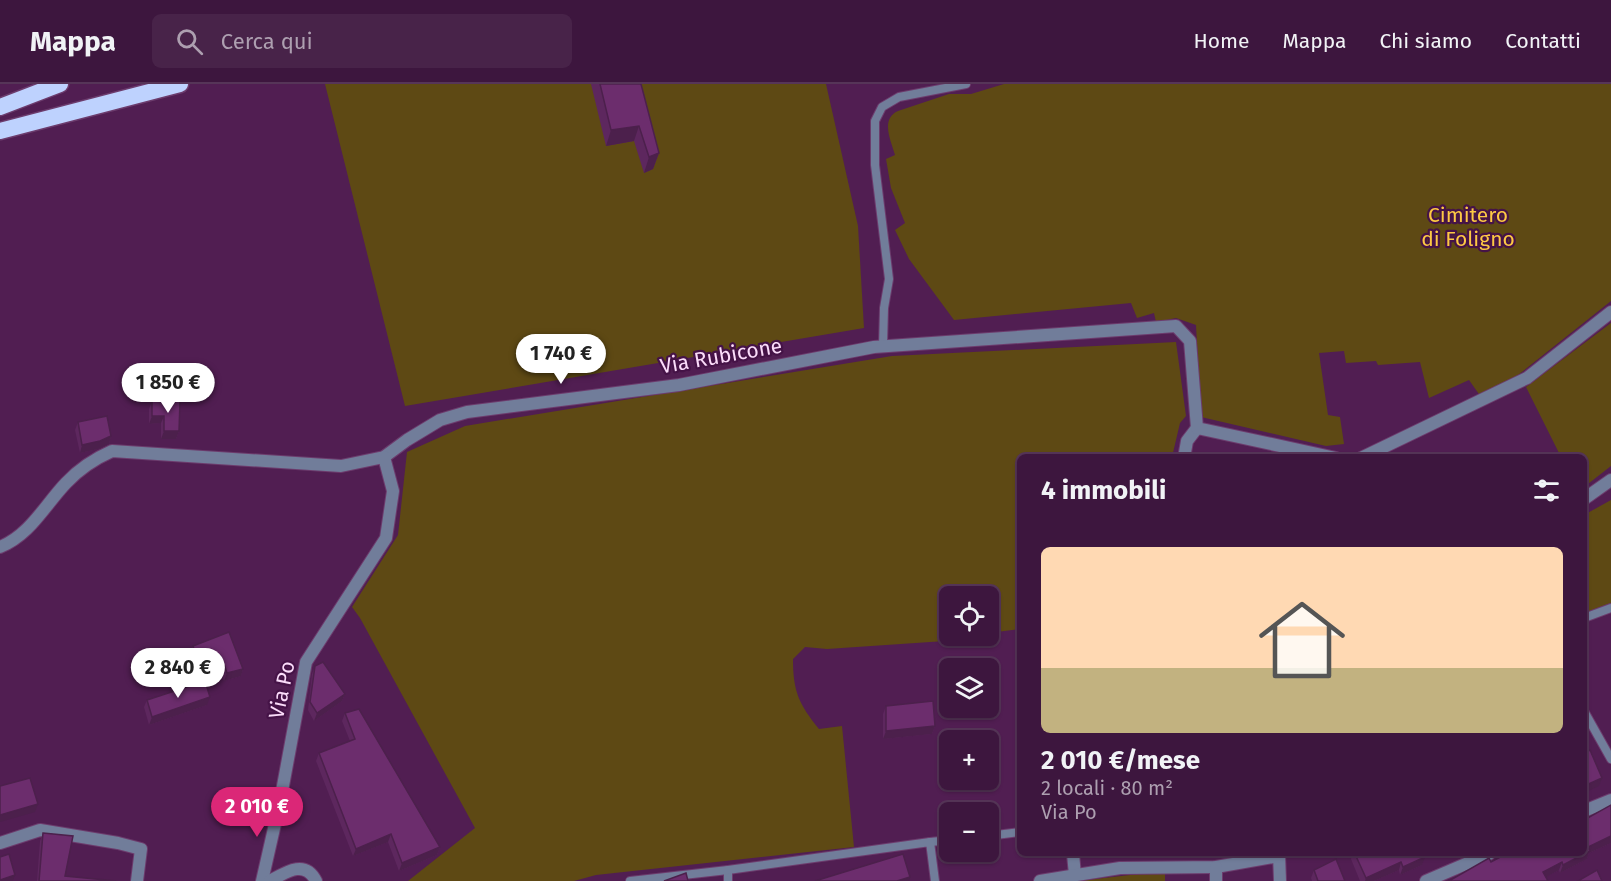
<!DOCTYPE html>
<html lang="it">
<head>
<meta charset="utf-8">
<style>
  :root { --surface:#3d163e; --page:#482349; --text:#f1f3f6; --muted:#ad9fb0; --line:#563558; --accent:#db2777 }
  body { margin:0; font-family:"Fira Sans",sans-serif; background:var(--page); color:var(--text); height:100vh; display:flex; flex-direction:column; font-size:22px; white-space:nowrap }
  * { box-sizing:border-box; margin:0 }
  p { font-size:20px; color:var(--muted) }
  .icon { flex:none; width:33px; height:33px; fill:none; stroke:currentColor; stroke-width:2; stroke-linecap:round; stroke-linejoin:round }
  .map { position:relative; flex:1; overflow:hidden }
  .panel { position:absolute; left:1017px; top:370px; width:570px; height:402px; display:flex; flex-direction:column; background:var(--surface); border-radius:9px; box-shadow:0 2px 4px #0004,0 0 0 2px var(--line) }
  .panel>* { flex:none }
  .fabs { position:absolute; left:939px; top:502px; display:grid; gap:12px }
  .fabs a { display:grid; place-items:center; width:60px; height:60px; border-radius:9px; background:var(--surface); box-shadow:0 2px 4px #0004,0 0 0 2px var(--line); font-size:30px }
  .price { position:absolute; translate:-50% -51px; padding:0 14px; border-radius:21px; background:#fff; color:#222; font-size:20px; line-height:39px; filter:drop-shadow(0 2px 3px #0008) }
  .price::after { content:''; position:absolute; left:50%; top:36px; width:18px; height:14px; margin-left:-9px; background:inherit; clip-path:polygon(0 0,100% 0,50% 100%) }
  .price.current { background:var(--accent); color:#fff }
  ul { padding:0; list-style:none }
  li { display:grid; align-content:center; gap:12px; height:318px; padding:0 24px }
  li+li { border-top:2px solid var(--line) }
  li span { display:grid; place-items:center; height:186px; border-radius:9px; color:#555 }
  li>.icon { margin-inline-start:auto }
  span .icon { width:108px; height:108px; fill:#fffc; stroke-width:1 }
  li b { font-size:26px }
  h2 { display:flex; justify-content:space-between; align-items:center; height:72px; padding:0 24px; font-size:26px }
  header { display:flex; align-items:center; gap:36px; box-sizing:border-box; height:84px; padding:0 30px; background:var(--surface); border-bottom:2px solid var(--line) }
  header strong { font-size:28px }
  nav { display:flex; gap:33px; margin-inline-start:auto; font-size:21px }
  .search { width:420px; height:54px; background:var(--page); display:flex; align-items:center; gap:15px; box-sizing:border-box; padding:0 21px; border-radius:9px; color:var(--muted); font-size:22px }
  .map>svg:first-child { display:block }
  .green { fill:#5e4914 }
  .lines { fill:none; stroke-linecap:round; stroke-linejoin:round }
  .service-casing { stroke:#6c3c6d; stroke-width:10 }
  .minor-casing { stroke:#6c3c6d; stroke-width:14 }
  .trunk-casing { stroke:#6c3c6d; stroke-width:19 }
  .service { stroke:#717d9a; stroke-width:8 }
  .minor { stroke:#717d9a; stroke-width:12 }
  .trunk { stroke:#bed2fe; stroke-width:16 }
  .wall { fill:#5d275e }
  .shaded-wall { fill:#4c204c }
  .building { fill:#6c2d6d; stroke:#4c204c; stroke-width:1.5 }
  .labels { text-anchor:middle; stroke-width:4.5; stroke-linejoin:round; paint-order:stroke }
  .park-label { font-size:21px; fill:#fdc944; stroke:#451347 }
  .street-label { font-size:21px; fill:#fbdcfa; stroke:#451347 }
</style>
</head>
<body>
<header>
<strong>Mappa</strong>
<div class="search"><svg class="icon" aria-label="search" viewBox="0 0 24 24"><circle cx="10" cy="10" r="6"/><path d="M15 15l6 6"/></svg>Cerca qui</div>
<nav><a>Home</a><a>Mappa</a><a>Chi siamo</a><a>Contatti</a></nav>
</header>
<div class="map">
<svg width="1611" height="797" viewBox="0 0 1611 797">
  <rect width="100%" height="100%" fill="#511e52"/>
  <!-- green -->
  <g class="green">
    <path d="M325 0H826L858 142 864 244 405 322Z"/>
    <path d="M1004 0H1611V217L1508 299 1481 313 1469 296 1429 314 1420 278 1378 281 1376 277 1346 279 1344 267 1319 269 1328 331 1340 333 1344 360 1326 362 1201 333 1196 241 1176 234 1156 238 1154 229 1137 234 1131 219 954 236 909 175 895 146 905 139 891 104 886 75 895 71C891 57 880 35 898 27L949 10H971Z"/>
    <path d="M1611 239V382L1584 403V374L1561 373 1526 303Z"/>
    <path d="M1176 258 1186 332 1180 339 1172 373 1020 374V545L989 549 988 513H950V552H973L945 557 827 565 805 563 793 575C793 608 799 620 819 645L842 642 854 763 596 791 574 797H408L475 744 360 534 352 523 398 451 407 368 465 342 892 272Z"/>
    <path d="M1611 416V519L1584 529V431Z"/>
    <path d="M1165 787V797H1078Z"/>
  </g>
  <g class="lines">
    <defs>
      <g id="service">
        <path d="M883 262 884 224 889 195 875 81V37L882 23 899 13 966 0"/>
        <path d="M1584 534 1611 524"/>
        <path d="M1584 627 1611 675"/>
        <path d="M988 752 1020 748"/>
        <path d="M930 758 950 756"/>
        <path d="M728 786V797"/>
        <path d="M630 797 728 786 930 758 935 797"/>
      </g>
      <g id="minor">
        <path d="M1184 374 1187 357 1197 344"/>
        <path d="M1361 374 1527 294 1611 228"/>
        <path d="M1584 415 1611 396"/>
        <path d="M0 463C30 451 45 421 66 399 80 384 94 375 112 367L341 382 384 373 407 356 440 336 467 328 679 301 874 263 1176 242 1190 257 1197 344 1336 374"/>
        <path d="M1584 727 1611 716"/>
        <path d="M0 759 40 746 118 759 141 765 137 797"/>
        <path d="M1073 770 1075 791"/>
        <path d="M1279 770 1280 797"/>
        <path d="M262 797 280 718 306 578 386 454 393 407 384 373"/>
        <path d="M270 797C286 788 305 775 316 797"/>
        <path d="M1040 797 1120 784 1216 783 1279 772"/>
        <path d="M1216 797V783"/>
        <path d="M1426 797 1489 770"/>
      </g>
      <g id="trunk">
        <path d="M0 23 60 0"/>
        <path d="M0 47 180 0"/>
      </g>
    </defs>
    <!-- service casing -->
    <use href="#service" class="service-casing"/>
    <!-- minor casing -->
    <use href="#minor" class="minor-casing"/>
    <!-- trunk casing -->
    <use href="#trunk" class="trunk-casing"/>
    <!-- service -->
    <use href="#service" class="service"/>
    <!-- minor -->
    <use href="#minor" class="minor"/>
    <!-- trunk -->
    <use href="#trunk" class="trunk"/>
  </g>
  <!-- wall -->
  <g class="wall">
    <path d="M591 0H641L659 69 653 85 644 89 634 57 606 62Z"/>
    <path d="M152 317 179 347 176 355H161V339L149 340V325Z"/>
    <path d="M78 338 111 352 109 360 98 365 80 369 75 346Z"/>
    <path d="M193 562 243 585 241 592 224 597 220 585 197 594 190 570Z"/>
    <path d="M315 582 345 610 342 617 314 637 308 626 312 590Z"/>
    <path d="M147 616 207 621 149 641 144 623Z"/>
    <path d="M886 622 935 642 932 650 883 655V630Z"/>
    <path d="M345 629 440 763 437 771 399 787 388 758 353 772 316 677 319 669 350 657 342 637Z"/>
    <path d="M1611 721V759L1589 769 1587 775 1560 789 1559 786 1546 793 1491 778 1584 770Z"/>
    <path d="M43 749 65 792 116 797H37L40 757Z"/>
    <path d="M1353 770H1425H1424L1422 781 1400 791 1399 786 1374 797H1360L1351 775Z"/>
    <path d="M1314 786 1345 797H1312L1311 794Z"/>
  </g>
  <!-- shaded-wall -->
  <g class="shaded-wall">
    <path d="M639 42 634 57 606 62 611 46Z"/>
    <path d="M659 69 653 85 644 89 649 73Z"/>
    <path d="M152 332H164L161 339 149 340Z"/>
    <path d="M164 347H179L176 355H161Z"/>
    <path d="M111 352 109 360 98 365 80 369 82 361Z"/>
    <path d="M223 577 220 585 197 594 200 586Z"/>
    <path d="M243 585 241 592 224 597 227 589Z"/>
    <path d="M345 610 342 617 314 637 317 629Z"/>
    <path d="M210 613 207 621 149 641 152 633Z"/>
    <path d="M935 642 932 650 883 655 886 647Z"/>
    <path d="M1602 694 1599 702 1584 709V702Z"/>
    <path d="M38 720 35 728 0 738V731Z"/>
    <path d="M391 750 388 758 353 772 356 765Z"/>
    <path d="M1611 752V759L1589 769 1587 775 1560 789 1563 781 1588 763Z"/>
    <path d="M440 763 437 771 399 787 402 779Z"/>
    <path d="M1425 773 1422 781 1400 791 1403 783Z"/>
    <path d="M1401 778 1399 786 1374 797H1365L1366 794Z"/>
    <path d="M1562 778 1559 786 1541 796 1543 788Z"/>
    <path d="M15 791 13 797H0V796Z"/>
    <path d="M910 793 909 797H897Z"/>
  </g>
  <!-- building -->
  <g class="building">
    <path d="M600 0H641L659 69 649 73 639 42 611 46Z"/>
    <path d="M152 317H180L179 347H164V332H152Z"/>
    <path d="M107 332 111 352 100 357 82 361 78 338Z"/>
    <path d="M229 548 243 585 227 589 223 577 200 586 193 562Z"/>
    <path d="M323 578 345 610 317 629 310 618 315 582Z"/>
    <path d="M205 597 210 613 152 633 147 616Z"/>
    <path d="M933 617 935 642 886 647V622Z"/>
    <path d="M359 625 440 763 402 779 391 750 356 765 319 669 355 655 345 629Z"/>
    <path d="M1590 666 1602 694 1584 702V669Z"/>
    <path d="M30 694 38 720 0 731V702Z"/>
    <path d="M1611 721V752L1588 763 1590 767 1563 781 1562 778 1543 788 1548 797H1449L1489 774 1491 778 1506 770H1584V736Z"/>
    <path d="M43 749 73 752 65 792 116 797H39Z"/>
    <path d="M9 770 15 791 0 796V773Z"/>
    <path d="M903 770 910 793 897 797H815Z"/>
    <path d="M1355 770H1424L1425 773 1403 783 1401 778 1366 794Z"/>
    <path d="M1336 775 1345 797H1318L1314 786Z"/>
    <path d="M1597 786 1602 797H1578Z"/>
    <path d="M686 789 688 797H664Z"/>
  </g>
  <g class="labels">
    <!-- park labels -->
    <g class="park-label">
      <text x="1468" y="138">Cimitero<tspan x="1468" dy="24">di Foligno</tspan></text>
    </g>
    <!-- street labels -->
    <g class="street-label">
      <text transform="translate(721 272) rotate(-10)" y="7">Via Rubicone</text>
      <text transform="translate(282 606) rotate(-78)" y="7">Via Po</text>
    </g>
  </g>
</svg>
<div class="fabs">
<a><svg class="icon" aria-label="locate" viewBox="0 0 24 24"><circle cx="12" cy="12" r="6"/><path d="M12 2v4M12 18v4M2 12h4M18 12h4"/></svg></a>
<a><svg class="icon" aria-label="layers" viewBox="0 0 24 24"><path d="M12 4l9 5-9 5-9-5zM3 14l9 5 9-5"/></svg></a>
<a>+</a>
<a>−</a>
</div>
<b class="price" style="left:561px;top:301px">1 740 €</b>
<b class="price" style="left:168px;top:330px">1 850 €</b>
<b class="price" style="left:178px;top:615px">2 840 €</b>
<b class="price current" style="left:257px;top:754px">2 010 €</b>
<section class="panel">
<h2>4 immobili<svg class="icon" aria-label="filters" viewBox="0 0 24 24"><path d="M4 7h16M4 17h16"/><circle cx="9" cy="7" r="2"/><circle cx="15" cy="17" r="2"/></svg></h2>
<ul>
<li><span style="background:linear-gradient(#ffd9b3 65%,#c2b280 0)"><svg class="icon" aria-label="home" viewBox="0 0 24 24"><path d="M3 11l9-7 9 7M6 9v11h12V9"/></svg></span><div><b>2 010 €/mese</b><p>2 locali · 80 m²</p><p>Via Po</p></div></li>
</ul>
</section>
</div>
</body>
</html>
